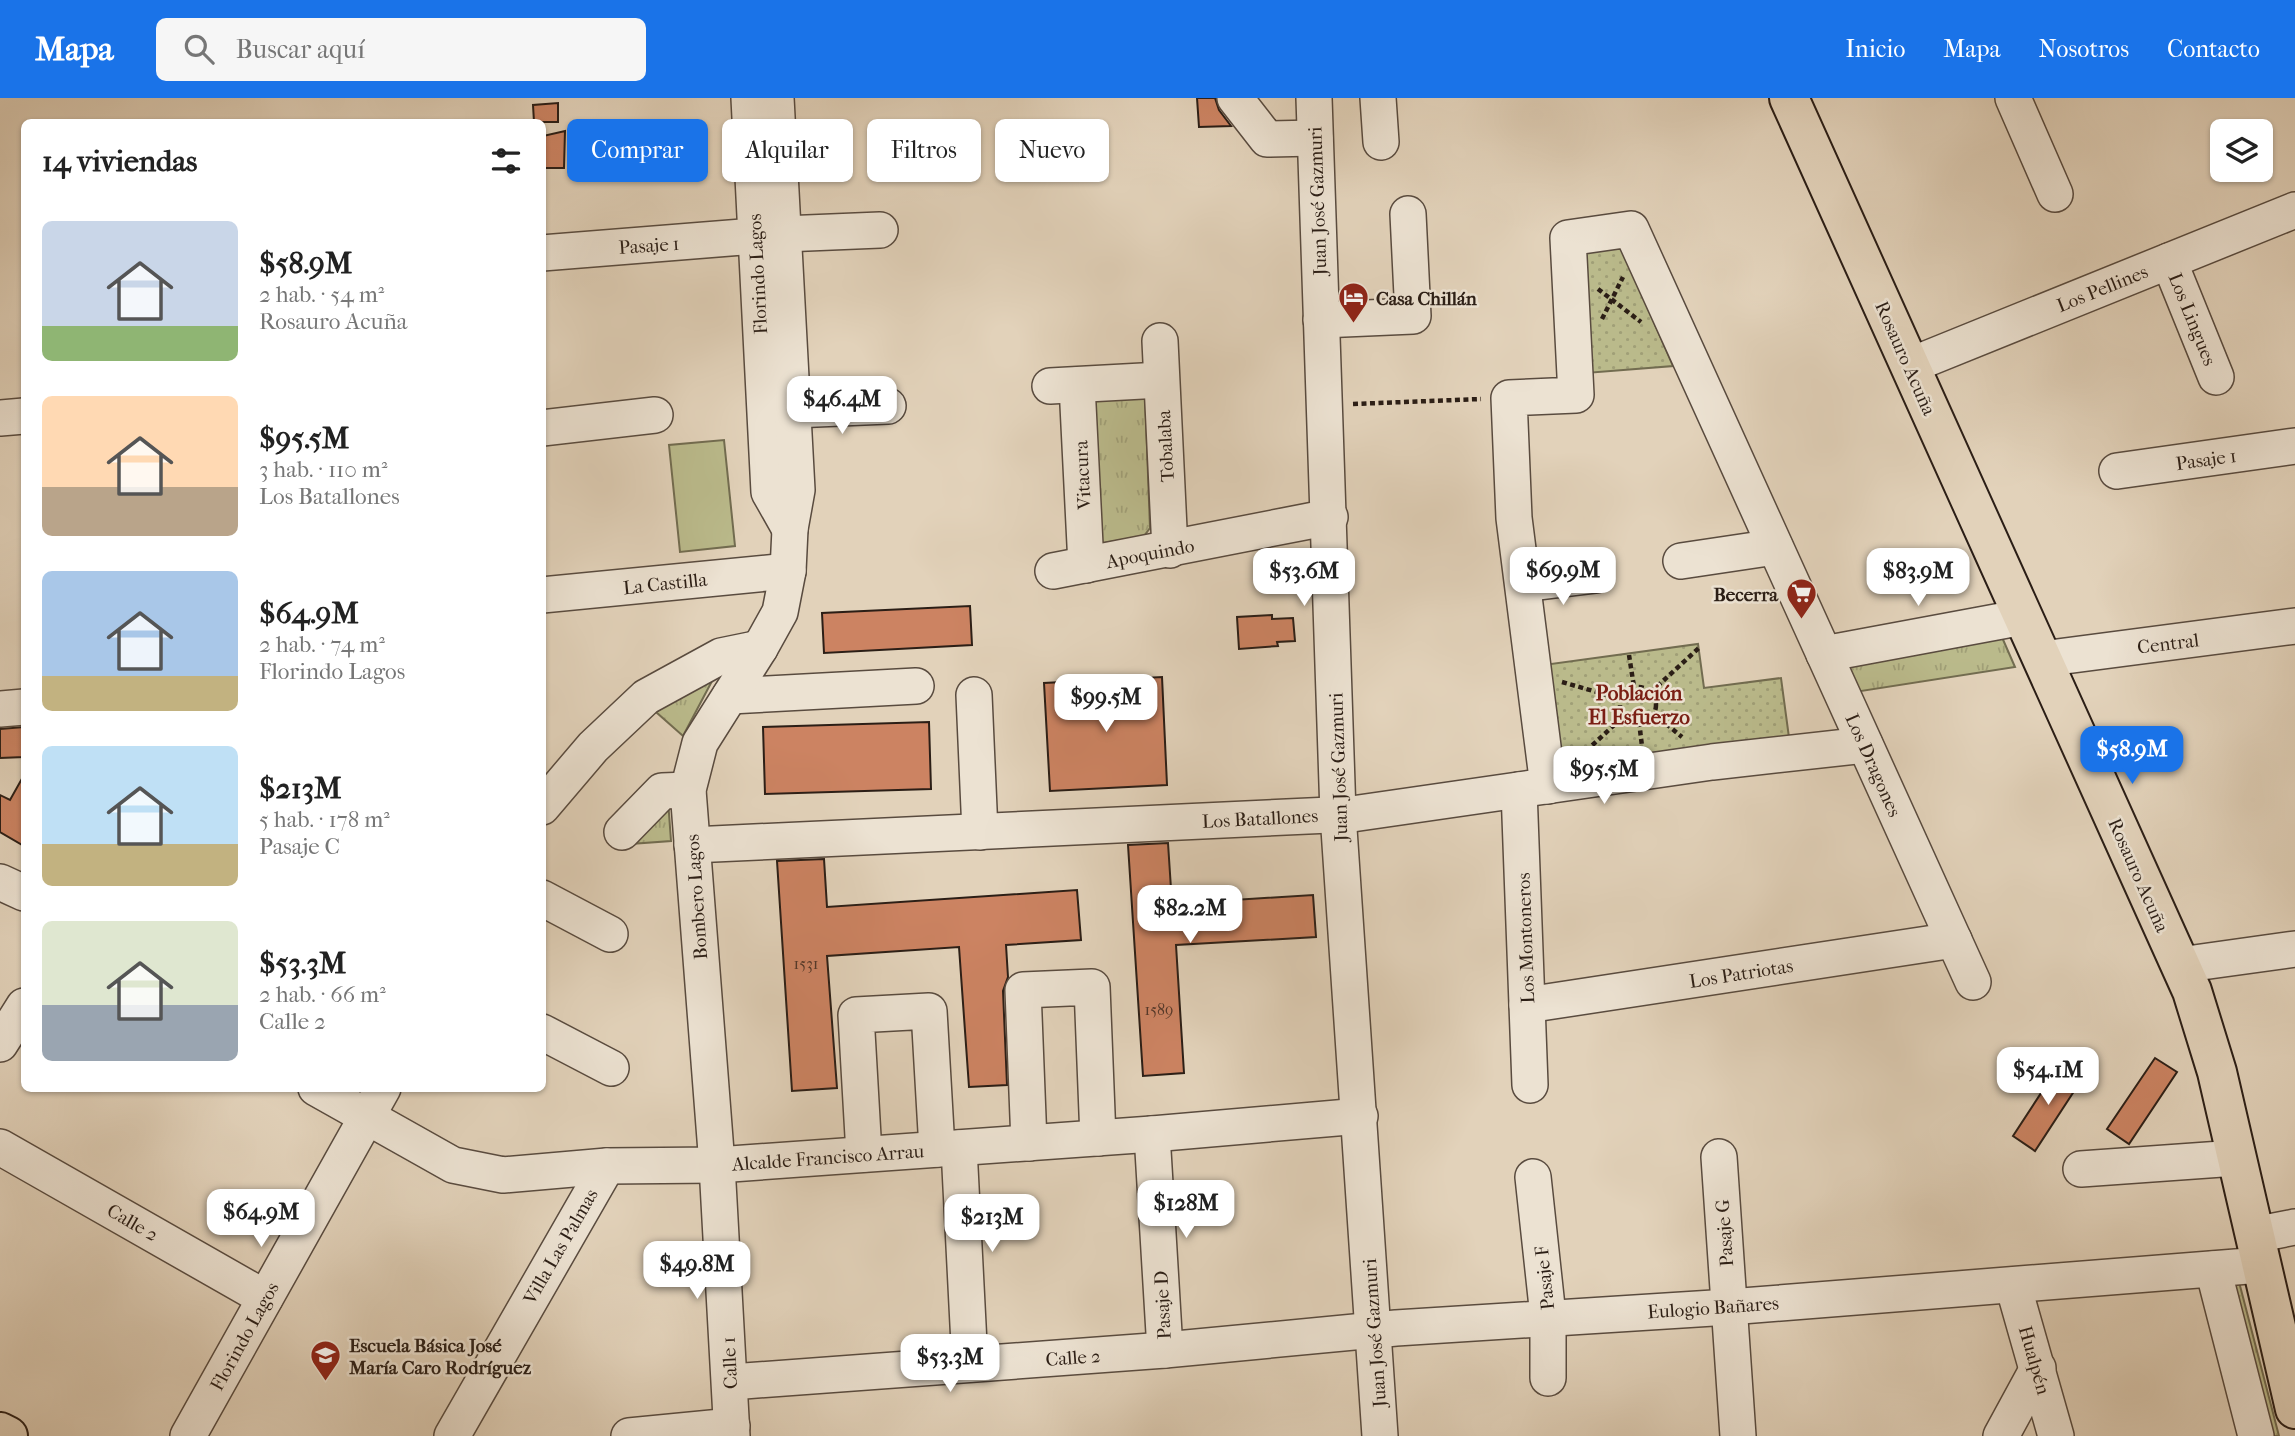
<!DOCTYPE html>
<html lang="es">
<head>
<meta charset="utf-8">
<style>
  :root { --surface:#fff; --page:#f6f6f6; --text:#222; --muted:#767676; --accent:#1a73e8 }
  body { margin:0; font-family:"IM FELL French Canon",serif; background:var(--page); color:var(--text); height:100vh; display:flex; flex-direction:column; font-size:26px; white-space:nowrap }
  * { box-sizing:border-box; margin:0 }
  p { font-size:23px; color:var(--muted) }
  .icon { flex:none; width:38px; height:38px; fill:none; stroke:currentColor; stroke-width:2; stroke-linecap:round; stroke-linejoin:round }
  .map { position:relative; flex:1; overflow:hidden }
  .sheet { position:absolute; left:21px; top:21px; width:525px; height:973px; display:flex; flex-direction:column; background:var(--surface); border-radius:10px; box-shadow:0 2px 5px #0004 }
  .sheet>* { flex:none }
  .hud { position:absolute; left:567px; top:21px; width:665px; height:63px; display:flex; gap:14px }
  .controls { position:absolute; left:2210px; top:21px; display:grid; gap:14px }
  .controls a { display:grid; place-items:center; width:63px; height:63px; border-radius:10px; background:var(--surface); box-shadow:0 2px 5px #0004; font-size:35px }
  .price { position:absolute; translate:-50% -60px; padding:0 16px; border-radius:14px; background:#fff; color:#222; font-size:23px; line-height:46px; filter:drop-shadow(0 2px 4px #0008) }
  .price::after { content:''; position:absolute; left:50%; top:42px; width:21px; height:16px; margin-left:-10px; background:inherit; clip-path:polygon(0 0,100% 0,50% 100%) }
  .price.active { background:var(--accent); color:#fff }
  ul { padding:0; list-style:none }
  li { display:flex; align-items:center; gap:21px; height:175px; padding:0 21px }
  li span { display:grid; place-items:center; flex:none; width:196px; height:140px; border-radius:10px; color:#555 }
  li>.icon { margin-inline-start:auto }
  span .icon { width:84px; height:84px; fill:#fffc; stroke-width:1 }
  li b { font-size:30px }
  h2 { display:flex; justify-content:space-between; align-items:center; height:84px; padding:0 21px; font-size:30px }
  .chip { padding:0 24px; border-radius:10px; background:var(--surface); box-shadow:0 2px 5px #0004; font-size:24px; line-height:63px }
  .chip.active { background:var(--accent); color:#fff }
  header { display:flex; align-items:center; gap:42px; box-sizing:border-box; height:98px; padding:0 35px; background:var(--accent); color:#fff }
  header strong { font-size:33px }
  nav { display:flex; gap:38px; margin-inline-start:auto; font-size:24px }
  .search { width:490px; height:63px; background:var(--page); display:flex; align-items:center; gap:18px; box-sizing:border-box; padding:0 24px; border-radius:10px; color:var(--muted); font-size:26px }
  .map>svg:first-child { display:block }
  .grass { fill:url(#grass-tufts); stroke:#726c50; stroke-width:2 }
  .park { fill:url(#park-dots); stroke:#726c50; stroke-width:2 }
  .pitch { fill:#baba8b; stroke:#726c50; stroke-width:2 }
  .building { fill:#cc8362; stroke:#2b1e16; stroke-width:2 }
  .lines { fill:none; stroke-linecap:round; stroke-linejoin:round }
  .minor-casing { stroke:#594b3f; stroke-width:38 }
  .major-casing { stroke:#2b1e16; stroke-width:42 }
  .path { stroke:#2b1e16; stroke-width:4.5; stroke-dasharray:5 3.5; stroke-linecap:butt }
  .minor { stroke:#ece2d2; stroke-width:35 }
  .major { stroke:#e2d2ba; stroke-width:38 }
  .labels { text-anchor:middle; stroke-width:5; stroke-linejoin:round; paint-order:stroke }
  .number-label { font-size:16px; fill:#533729 }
  .street-label { font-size:19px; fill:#2b1e16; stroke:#ece2d2 }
  .poi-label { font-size:19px; font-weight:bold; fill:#2b1e16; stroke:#ece2d2; text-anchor:start }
  .neighbourhood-label { font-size:21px; font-weight:bold; fill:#7a1f14; stroke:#ece2d2 }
</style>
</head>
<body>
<header>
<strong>Mapa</strong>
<div class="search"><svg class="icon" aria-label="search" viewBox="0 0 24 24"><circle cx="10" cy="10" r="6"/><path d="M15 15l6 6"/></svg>Buscar aquí</div>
<nav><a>Inicio</a><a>Mapa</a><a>Nosotros</a><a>Contacto</a></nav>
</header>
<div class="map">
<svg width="2295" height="1338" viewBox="0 0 2295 1338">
  <defs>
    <pattern id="grass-tufts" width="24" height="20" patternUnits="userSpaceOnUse" patternTransform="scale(1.75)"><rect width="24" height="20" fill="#baba8b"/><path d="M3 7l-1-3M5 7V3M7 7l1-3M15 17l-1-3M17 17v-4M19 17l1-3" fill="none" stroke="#a09f77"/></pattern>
    <pattern id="park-dots" width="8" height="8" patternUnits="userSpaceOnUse" patternTransform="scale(1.75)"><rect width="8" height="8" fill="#baba8b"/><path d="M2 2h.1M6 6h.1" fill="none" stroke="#a09f77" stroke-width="1.8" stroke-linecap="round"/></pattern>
  </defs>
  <rect width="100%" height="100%" fill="#e2d2ba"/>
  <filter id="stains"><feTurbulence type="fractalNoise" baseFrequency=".00286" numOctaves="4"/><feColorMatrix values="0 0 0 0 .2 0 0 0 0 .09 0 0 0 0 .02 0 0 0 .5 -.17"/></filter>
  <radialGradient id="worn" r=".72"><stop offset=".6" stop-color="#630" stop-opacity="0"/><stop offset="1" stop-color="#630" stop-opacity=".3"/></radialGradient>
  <!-- grass -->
  <g class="grass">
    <path d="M1092 293 1145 296 1150 430 1144 438 1098 446Z"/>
    <path d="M2001 537 2015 569 1855 594 1841 564Z"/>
    <path d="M708 578 712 583 683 638 656 614Z"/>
    <path d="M668 702 671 743 616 747Z"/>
    <path d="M2238 1180 2279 1338H2267L2227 1183Z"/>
  </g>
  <!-- park -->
  <g class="park">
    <path d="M1622 150 1673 268 1586 275 1576 154Z"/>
    <path d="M1698 546 1704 590 1781 580 1790 647 1552 679 1536 568Z"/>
  </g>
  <!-- pitch -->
  <path class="pitch" d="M724 342 735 448 680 454 669 347Z"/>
  <!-- building -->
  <g class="building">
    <path d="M1197 0H1215L1219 12 1231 28 1199 29Z"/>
    <path d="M558 5V24H534L533 7Z"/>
    <path d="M565 33 564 70H544L543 38Z"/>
    <path d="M970 508 972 547 824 555 822 515Z"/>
    <path d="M1272 517V521L1293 520 1295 543 1277 544 1278 548 1239 551 1237 519Z"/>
    <path d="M1162 579 1167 687 1050 693 1044 585Z"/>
    <path d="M929 624 931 691 765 696 763 629Z"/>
    <path d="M24 629V659L0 660V631Z"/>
    <path d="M24 677V748L0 734V697L10 702Z"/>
    <path d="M1168 745 1172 806 1313 797 1316 839 1176 847 1184 975 1143 978 1128 747Z"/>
    <path d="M824 761 827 809 1077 792 1081 842 1006 847 1008 879 1003 893 1007 987 969 989 959 849 827 858 837 990 792 993 777 763Z"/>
    <path d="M2155 960 2177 974 2129 1046 2107 1031Z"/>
    <path d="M2060 966 2082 981 2035 1053 2013 1038Z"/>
  </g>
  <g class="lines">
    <defs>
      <g id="minor">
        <path d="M749 0 769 394 790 431"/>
        <path d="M1235 0 1267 41 1315 40"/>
        <path d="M1314 0 1338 716 1380 1338"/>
        <path d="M1378 0 1381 44"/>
        <path d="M2013 0 2055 96"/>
        <path d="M783 136 880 132"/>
        <path d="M542 155 755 138"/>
        <path d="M2169 163 2216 279"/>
        <path d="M1321 222 1413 218 1408 116"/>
        <path d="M1160 243 1170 452"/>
        <path d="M1909 268 2295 112"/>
        <path d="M1077 287 1086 467"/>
        <path d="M1050 288 1161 282"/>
        <path d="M792 312 888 308"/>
        <path d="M0 320 24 318"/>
        <path d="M542 330 655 317"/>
        <path d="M2117 373 2295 348"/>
        <path d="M1681 463 1775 449"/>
        <path d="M1053 473 1330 419"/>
        <path d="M1523 486 1596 477"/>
        <path d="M542 497 788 473"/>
        <path d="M1824 556 2023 519"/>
        <path d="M2042 561 2295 528"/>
        <path d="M974 597 980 734"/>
        <path d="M730 598 916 588"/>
        <path d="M0 611 24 609"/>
        <path d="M1548 688 1514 420 1509 300 1576 297 1568 140 1631 131 1973 884"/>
        <path d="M1519 692 1530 987"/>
        <path d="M542 709 593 649 646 599 721 558 760 550"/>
        <path d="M622 734 662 693 688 692"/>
        <path d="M692 747 1352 716 1712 664 1865 647"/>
        <path d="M0 784 24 795"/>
        <path d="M542 800 610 836"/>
        <path d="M2180 867 2295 851"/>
        <path d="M1527 907 1954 842"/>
        <path d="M542 934 611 970"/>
        <path d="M0 946 24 908"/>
        <path d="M316 990 453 1067 503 1077 607 1068 717 1067 1152 1036 1360 1018"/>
        <path d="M1152 1036 1165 1252"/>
        <path d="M1029 1045 1023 892 1092 889 1098 1040"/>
        <path d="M0 1049 265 1200"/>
        <path d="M959 1050 970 1266"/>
        <path d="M864 1056 856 917 929 913 937 1051"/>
        <path d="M1719 1059 1738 1338"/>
        <path d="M2081 1071 2236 1060"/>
        <path d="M1533 1079 1548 1218V1280"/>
        <path d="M2254 1137 2295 1129"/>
        <path d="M2213 1171 2256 1338"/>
        <path d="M2013 1187 2056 1338"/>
        <path d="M731 1284 1165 1252 1396 1230 1729 1209 2261 1167"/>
        <path d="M188 1338 383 990"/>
        <path d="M452 1338 607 1068"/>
        <path d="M629 1338 732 1328"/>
        <path d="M732 1338 717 1067 688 692 700 645 760 550 780 514 788 473 790 431 797 392 776 0"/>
        <path d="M2001 1338 2038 1270"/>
      </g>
      <g id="major">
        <path d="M1789 0 2192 893 2217 974 2295 1311"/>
        <path d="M0 1334 8 1338"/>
      </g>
    </defs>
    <!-- minor casing -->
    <use href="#minor" class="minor-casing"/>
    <!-- major casing -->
    <use href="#major" class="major-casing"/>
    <!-- path -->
    <g class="path">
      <path d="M1598 191 1641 224"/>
      <path d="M1602 221 1623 179"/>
      <path d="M1353 306 1481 301"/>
      <path d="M1629 557 1634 589"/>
      <path d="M1562 584 1621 601"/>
      <circle cx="1638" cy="607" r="18"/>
      <path d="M1651 594 1701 548"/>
      <path d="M1653 615 1682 639"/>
      <path d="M1639 624 1642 648"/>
      <path d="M1586 653 1624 618"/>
    </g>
    <!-- minor -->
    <use href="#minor" class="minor"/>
    <!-- major -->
    <use href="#major" class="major"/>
  </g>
  <!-- icons -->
  <defs>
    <symbol id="hotel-pin" viewBox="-11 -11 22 30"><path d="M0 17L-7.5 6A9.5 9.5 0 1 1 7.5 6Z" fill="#8f2418" stroke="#ece2d2"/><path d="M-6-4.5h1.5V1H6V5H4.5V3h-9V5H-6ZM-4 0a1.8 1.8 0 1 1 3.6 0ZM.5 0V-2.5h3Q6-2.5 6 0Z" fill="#fff"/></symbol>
    <symbol id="supermarket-pin" viewBox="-11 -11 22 30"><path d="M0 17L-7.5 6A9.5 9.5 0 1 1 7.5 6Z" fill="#8f2418" stroke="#ece2d2"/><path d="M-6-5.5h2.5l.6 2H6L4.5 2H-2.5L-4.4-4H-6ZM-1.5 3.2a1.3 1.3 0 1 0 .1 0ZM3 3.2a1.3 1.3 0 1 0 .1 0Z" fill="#fff"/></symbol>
    <symbol id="school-pin" viewBox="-11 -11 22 30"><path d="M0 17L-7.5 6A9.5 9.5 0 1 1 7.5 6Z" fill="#8f2418" stroke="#ece2d2"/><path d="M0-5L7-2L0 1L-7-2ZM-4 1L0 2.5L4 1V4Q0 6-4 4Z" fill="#fff"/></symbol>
  </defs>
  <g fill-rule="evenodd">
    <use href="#hotel-pin" x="1336" y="182" width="35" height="47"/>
    <use href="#supermarket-pin" x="1784" y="478" width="35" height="47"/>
    <use href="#school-pin" x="308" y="1240" width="35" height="47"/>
  </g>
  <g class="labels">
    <!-- number labels -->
    <g class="number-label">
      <text x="806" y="871">1531</text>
      <text x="1159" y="917">1589</text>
    </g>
    <!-- street labels -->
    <g class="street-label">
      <text transform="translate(1317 103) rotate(-92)" y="7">Juan José Gazmuri</text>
      <text transform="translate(649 147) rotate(-4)" y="7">Pasaje 1</text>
      <text transform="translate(757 176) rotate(-93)" y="7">Florindo Lagos</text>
      <text transform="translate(2102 190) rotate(-22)" y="7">Los Pellines</text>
      <text transform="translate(2193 221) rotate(68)" y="7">Los Lingues</text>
      <text transform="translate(1906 260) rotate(66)" y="7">Rosauro Acuña</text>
      <text transform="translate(1165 348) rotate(-93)" y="7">Tobalaba</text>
      <text transform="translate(2206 361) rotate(-8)" y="7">Pasaje 1</text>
      <text transform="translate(1082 377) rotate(-93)" y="7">Vitacura</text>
      <text transform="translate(1150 455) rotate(-11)" y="7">Apoquindo</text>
      <text transform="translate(665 485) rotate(-6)" y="7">La Castilla</text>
      <text transform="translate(2168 545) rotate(-7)" y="7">Central</text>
      <text transform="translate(1874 667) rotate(66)" y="7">Los Dragones</text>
      <text transform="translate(1338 669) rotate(-92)" y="7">Juan José Gazmuri</text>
      <text transform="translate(1260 720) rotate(-3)" y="7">Los Batallones</text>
      <text transform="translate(2139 777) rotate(66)" y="7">Rosauro Acuña</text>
      <text transform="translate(696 799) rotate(-94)" y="7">Bombero Lagos</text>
      <text transform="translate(1525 840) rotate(-92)" y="7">Los Montoneros</text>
      <text transform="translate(1741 875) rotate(-9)" y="7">Los Patriotas</text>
      <text transform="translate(828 1059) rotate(-4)" y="7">Alcalde Francisco Arrau</text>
      <text transform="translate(133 1124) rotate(30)" y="7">Calle 2</text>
      <text transform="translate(1724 1135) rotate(-94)" y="7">Pasaje G</text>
      <text transform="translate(560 1148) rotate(-60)" y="7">Villa Las Palmas</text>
      <text transform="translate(1544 1180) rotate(-96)" y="7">Pasaje F</text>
      <text transform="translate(1162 1207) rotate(-93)" y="7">Pasaje D</text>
      <text transform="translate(1713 1209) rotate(-4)" y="7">Eulogio Bañares</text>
      <text transform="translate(1374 1235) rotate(-94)" y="7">Juan José Gazmuri</text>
      <text transform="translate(244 1238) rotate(-61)" y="7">Florindo Lagos</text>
      <text transform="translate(1073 1259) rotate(-4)" y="7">Calle 2</text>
      <text transform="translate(2035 1262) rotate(74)" y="7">Hualpén</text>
      <text transform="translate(729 1265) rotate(-93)" y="7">Calle 1</text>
    </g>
    <!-- poi labels -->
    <g class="poi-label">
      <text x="1376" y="207">Casa Chillán</text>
      <text x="1778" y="503" text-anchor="end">Becerra</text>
      <text x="349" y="1254">Escuela Básica José<tspan x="349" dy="22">María Caro Rodríguez</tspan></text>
    </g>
    <!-- neighbourhood labels -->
    <g class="neighbourhood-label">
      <text x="1639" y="602">Población<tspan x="1639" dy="24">El Esfuerzo</tspan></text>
    </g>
  </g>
  <rect width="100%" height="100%" filter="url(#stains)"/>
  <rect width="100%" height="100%" fill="url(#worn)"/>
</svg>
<div class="controls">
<a><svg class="icon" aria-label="layers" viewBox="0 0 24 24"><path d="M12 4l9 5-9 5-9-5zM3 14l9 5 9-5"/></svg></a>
</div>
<b class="price" style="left:842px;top:338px">$46.4M</b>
<b class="price" style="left:1563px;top:509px">$69.9M</b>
<b class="price" style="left:1304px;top:510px">$53.6M</b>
<b class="price" style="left:1918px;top:510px">$83.9M</b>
<b class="price" style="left:1106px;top:636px">$99.5M</b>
<b class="price active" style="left:2132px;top:688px">$58.9M</b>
<b class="price" style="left:1604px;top:708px">$95.5M</b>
<b class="price" style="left:1190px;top:847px">$82.2M</b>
<b class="price" style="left:2048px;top:1009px">$54.1M</b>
<b class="price" style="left:1186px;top:1142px">$128M</b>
<b class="price" style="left:261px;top:1151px">$64.9M</b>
<b class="price" style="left:992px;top:1156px">$213M</b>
<b class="price" style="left:697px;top:1203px">$49.8M</b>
<b class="price" style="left:950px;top:1296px">$53.3M</b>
<div class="hud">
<a class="chip active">Comprar</a>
<a class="chip">Alquilar</a>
<a class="chip">Filtros</a>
<a class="chip">Nuevo</a>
</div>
<section class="sheet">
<h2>14 viviendas<svg class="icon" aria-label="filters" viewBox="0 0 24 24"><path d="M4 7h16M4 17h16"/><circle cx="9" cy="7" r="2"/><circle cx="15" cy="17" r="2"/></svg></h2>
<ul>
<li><span style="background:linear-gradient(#c9d6e8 75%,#8fb573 0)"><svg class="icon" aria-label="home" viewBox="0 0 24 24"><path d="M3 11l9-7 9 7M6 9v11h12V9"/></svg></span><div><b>$58.9M</b><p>2 hab. · 54 m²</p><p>Rosauro Acuña</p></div></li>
<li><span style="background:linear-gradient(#ffd9b3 65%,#b9a48a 0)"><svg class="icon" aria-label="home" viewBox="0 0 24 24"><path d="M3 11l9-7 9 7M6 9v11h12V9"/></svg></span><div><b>$95.5M</b><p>3 hab. · 110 m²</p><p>Los Batallones</p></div></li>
<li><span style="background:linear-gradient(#a9c7e8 75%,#c2b280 0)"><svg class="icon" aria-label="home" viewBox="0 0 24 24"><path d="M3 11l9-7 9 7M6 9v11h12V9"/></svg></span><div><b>$64.9M</b><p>2 hab. · 74 m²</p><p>Florindo Lagos</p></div></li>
<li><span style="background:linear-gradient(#bfe0f5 70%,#c2b280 0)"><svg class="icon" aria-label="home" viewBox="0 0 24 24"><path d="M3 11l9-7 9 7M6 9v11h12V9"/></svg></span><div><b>$213M</b><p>5 hab. · 178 m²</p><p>Pasaje C</p></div></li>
<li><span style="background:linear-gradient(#dfe7d0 60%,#9aa5b1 0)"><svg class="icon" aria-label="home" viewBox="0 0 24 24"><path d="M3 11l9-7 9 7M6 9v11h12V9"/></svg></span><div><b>$53.3M</b><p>2 hab. · 66 m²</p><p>Calle 2</p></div></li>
</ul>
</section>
</div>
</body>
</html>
